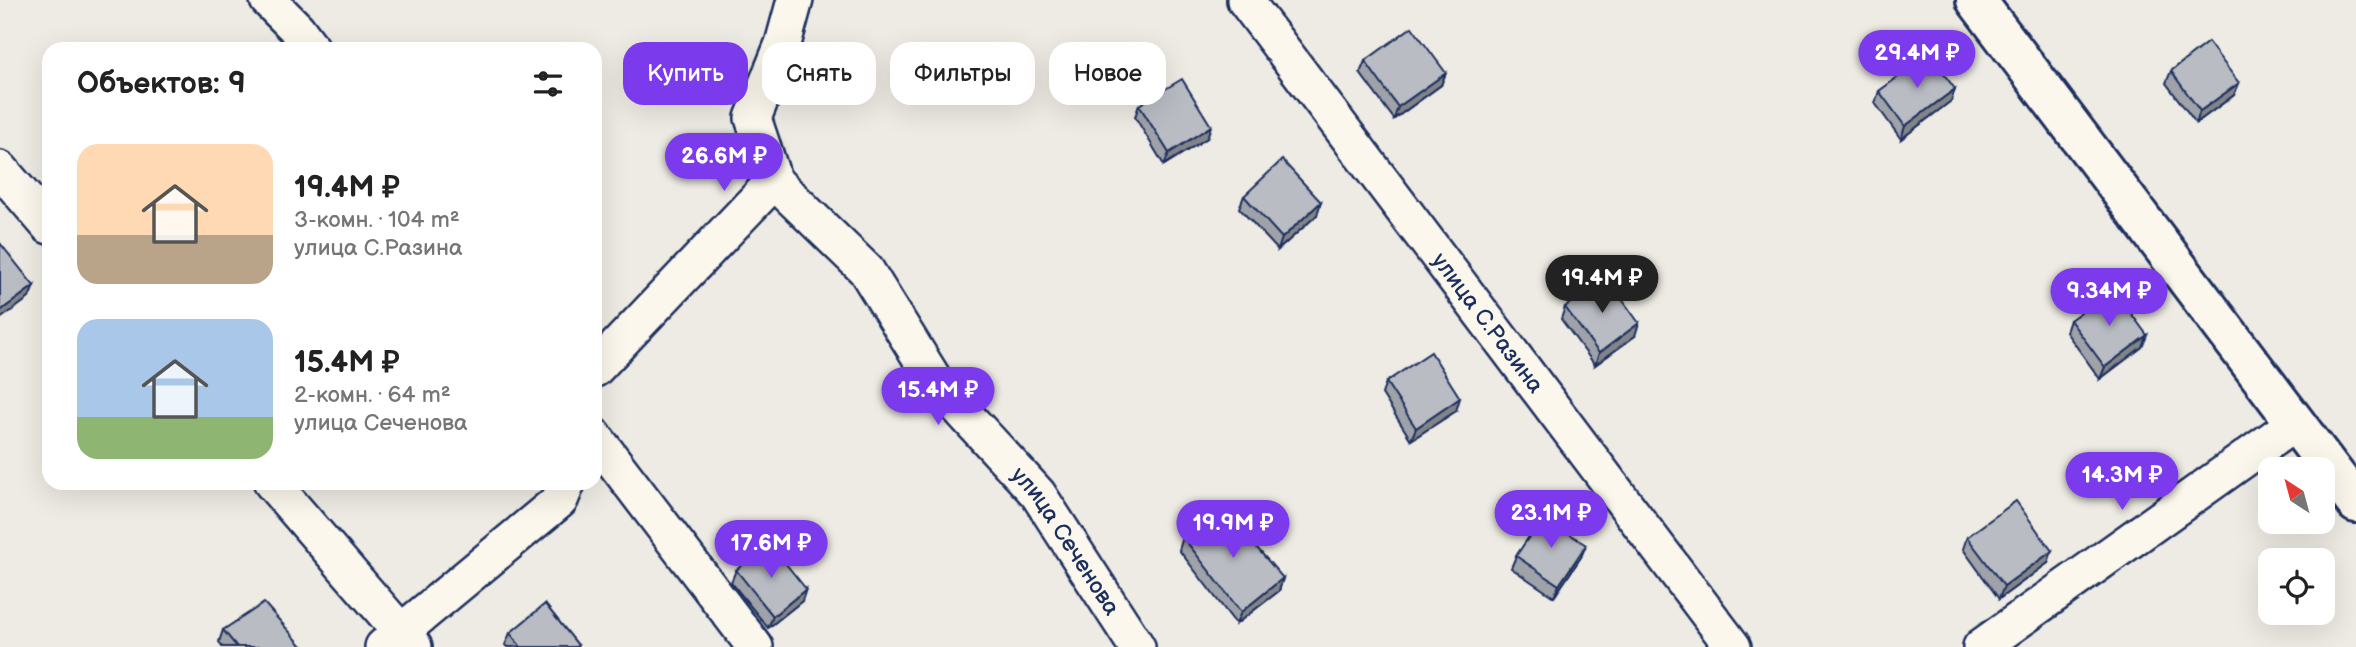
<!DOCTYPE html>
<html lang="ru">
<head>
<meta charset="utf-8">
<style>
  :root { --surface:#fff; --page:#f6f6f6; --text:#222; --muted:#767676; --accent:#7c3aed }
  body { margin:0; font-family:"Balsamiq Sans",sans-serif; background:var(--page); color:var(--text); height:100vh; display:flex; flex-direction:column; font-size:26px; white-space:nowrap }
  * { box-sizing:border-box; margin:0 }
  p { font-size:23px; color:var(--muted) }
  .icon { flex:none; width:38px; height:38px; fill:none; stroke:currentColor; stroke-width:2; stroke-linecap:round; stroke-linejoin:round }
  .map { position:relative; flex:1; overflow:hidden }
  .side { position:absolute; left:42px; top:42px; width:560px; height:448px; display:flex; flex-direction:column; background:var(--surface); border-radius:21px; box-shadow:0 7px 28px #0002 }
  .side>* { flex:none }
  .guide { position:absolute; left:623px; top:42px; width:665px; height:63px; display:flex; gap:14px }
  .needle { width:46px; rotate:324deg }
  .tools { position:absolute; left:2258px; top:457px; display:grid; gap:14px }
  .tools a { display:grid; place-items:center; width:77px; height:77px; border-radius:14px; background:var(--surface); box-shadow:0 7px 28px #0002; font-size:35px }
  .price { position:absolute; translate:-50% -60px; padding:0 16px; border-radius:24px; background:var(--accent); color:#fff; font-size:23px; line-height:46px; filter:drop-shadow(0 2px 4px #0008) }
  .price::after { content:''; position:absolute; left:50%; top:42px; width:21px; height:16px; margin-left:-10px; background:inherit; clip-path:polygon(0 0,100% 0,50% 100%) }
  .price.on { background:#222; color:#fff }
  ul { padding:0; list-style:none }
  li { display:flex; align-items:center; gap:21px; height:175px; padding:0 35px }
  li span { display:grid; place-items:center; flex:none; width:196px; height:140px; border-radius:21px; color:#555 }
  li>.icon { margin-inline-start:auto }
  span .icon { width:84px; height:84px; fill:#fffc; stroke-width:1 }
  li b { font-size:30px }
  h2 { display:flex; justify-content:space-between; align-items:center; height:84px; padding:0 35px; font-size:30px }
  .chip { padding:0 24px; border-radius:21px; background:var(--surface); box-shadow:0 7px 28px #0002; font-size:24px; line-height:63px }
  .chip.on { background:var(--accent); color:#fff }
  .map>svg:first-child { display:block }
  .lines { fill:none; stroke-linecap:round; stroke-linejoin:round }
  .street-casing { stroke:#1b2f5e; stroke-width:40 }
  .secondary-casing { stroke:#1b2f5e; stroke-width:44 }
  .street { stroke:#fbf7ec; stroke-width:35 }
  .secondary { stroke:#fbf7ec; stroke-width:38 }
  .wall { fill:#9fa2a8; stroke:#1b2f5e; stroke-width:2 }
  .shaded-wall { fill:#828488; stroke:#1b2f5e; stroke-width:2 }
  .building { fill:#b9bcc3; stroke:#1b2f5e; stroke-width:2 }
  .labels { text-anchor:middle; stroke-width:5; stroke-linejoin:round; paint-order:stroke }
  .street-label { font-size:23px; fill:#1b2f5e; stroke:#fbf7ec }
</style>
</head>
<body>
<div class="map">
<svg width="2356" height="647" viewBox="0 0 2356 647">
  <rect width="100%" height="100%" fill="#eeebe4"/>
  <filter id="ink" filterUnits="userSpaceOnUse"><feTurbulence type="fractalNoise" baseFrequency=".0143" numOctaves="2"/><feDisplacementMap in="SourceGraphic" scale="14" xChannelSelector="R" yChannelSelector="G"/><feConvolveMatrix kernelMatrix="1 2 1 2 8 2 1 2 1" color-interpolation-filters="sRGB"/></filter>
  <g filter="url(#ink)">
    <g class="lines">
      <defs>
        <g id="street">
          <path d="M268 0 297 29 312 49"/>
          <path id="s1" d="M1245 0 1733 647"/>
          <path d="M0 169 49 226"/>
          <path id="s2" d="M774 181 866 270 936 383 1038 494 1137 647"/>
          <path d="M595 369 774 181 753 118 783 44 795 0"/>
          <path d="M595 437 755 647"/>
          <path d="M272 483 414 647"/>
          <path d="M383 647 560 500 567 483"/>
          <path d="M1981 647 2295 423"/>
        </g>
        <path id="secondary" d="M1976 0 2356 503"/>
      </defs>
      <!-- street casing -->
      <use href="#street" class="street-casing"/>
      <!-- secondary casing -->
      <use href="#secondary" class="secondary-casing"/>
      <!-- street -->
      <use href="#street" class="street"/>
      <!-- secondary -->
      <use href="#secondary" class="secondary"/>
    </g>
    <!-- wall -->
    <g class="wall">
      <path d="M1365 61 1441 85 1394 119 1360 73Z"/>
      <path d="M2171 71 2239 83 2234 95 2196 123 2166 83Z"/>
      <path d="M1879 91 1951 101 1901 139 1875 103Z"/>
      <path d="M1139 105 1207 138 1164 165 1135 117Z"/>
      <path d="M1244 196 1317 215 1278 250 1239 208Z"/>
      <path d="M1565 307 1635 336 1595 365 1561 319Z"/>
      <path d="M2070 320 2147 335 2142 347 2100 379 2066 332Z"/>
      <path d="M1386 382 1456 411 1411 440 1382 394Z"/>
      <path d="M1183 537 1283 578 1279 591 1236 624 1179 550Z"/>
      <path d="M1967 537 2048 563 1999 599 1963 549Z"/>
      <path d="M1516 556 1581 557 1554 597 1511 568Z"/>
      <path d="M736 570 802 601 768 628 731 582Z"/>
      <path d="M223 630 303 647H222L219 642Z"/>
      <path d="M510 633 578 645 577 647H507L505 645Z"/>
    </g>
    <!-- shaded-wall -->
    <g class="shaded-wall">
      <path d="M1446 73 1441 85 1394 119 1398 107Z"/>
      <path d="M2239 83 2234 95 2196 123 2200 111Z"/>
      <path d="M1955 89 1951 101 1901 139 1905 126Z"/>
      <path d="M1211 126 1207 138 1164 165 1169 153Z"/>
      <path d="M1321 202 1317 215 1278 250 1282 238Z"/>
      <path d="M34 286 29 298 0 319V311Z"/>
      <path d="M1639 323 1635 336 1595 365 1599 353Z"/>
      <path d="M2147 335 2142 347 2100 379 2105 367Z"/>
      <path d="M1460 398 1456 411 1411 440 1416 428Z"/>
      <path d="M1586 545 1581 557 1554 597 1559 585Z"/>
      <path d="M2052 551 2048 563 1999 599 2004 586Z"/>
      <path d="M1283 578 1279 591 1236 624 1241 612Z"/>
      <path d="M806 589 802 601 768 628 773 616Z"/>
    </g>
    <!-- building -->
    <g class="building">
      <path d="M1412 27 1446 73 1398 107 1365 61Z"/>
      <path d="M2208 42 2239 83 2200 111 2171 71Z"/>
      <path d="M1929 54 1955 89 1905 126 1879 91Z"/>
      <path d="M1182 79 1211 126 1169 153 1139 105Z"/>
      <path d="M1282 160 1321 202 1282 238 1244 196Z"/>
      <path d="M0 243 34 286 0 311Z"/>
      <path d="M1606 277 1639 323 1599 353 1565 307Z"/>
      <path d="M2113 289 2147 335 2105 367 2070 320Z"/>
      <path d="M1431 352 1460 398 1416 428 1386 382Z"/>
      <path d="M2016 501 2052 551 2004 586 1967 537Z"/>
      <path d="M1225 511 1283 578 1241 612 1183 537Z"/>
      <path d="M1543 516 1586 545 1559 585 1516 556Z"/>
      <path d="M770 544 806 589 773 616 736 570Z"/>
      <path d="M264 603 303 647H237L223 630Z"/>
      <path d="M545 604 578 645 576 647H521L510 633Z"/>
    </g>
  </g>
  <g class="labels">
    <!-- street labels -->
    <g class="street-label">
      <text dy="8" stroke="none"><textPath href="#s1" startOffset="404">улица С.Разина</textPath></text>
      <text dy="8" stroke="none"><textPath href="#s2" startOffset="466">улица Сеченова</textPath></text>
    </g>
  </g>
</svg>
<div class="tools">
<a><svg class="needle" viewBox="-14 -14 28 28"><path d="M0-13l5 13h-10z" fill="#e53935"/><path d="M0 13l5-13h-10z" fill="#767676"/></svg></a>
<a><svg class="icon" aria-label="locate" viewBox="0 0 24 24"><circle cx="12" cy="12" r="6"/><path d="M12 2v4M12 18v4M2 12h4M18 12h4"/></svg></a>
</div>
<b class="price" style="left:1917px;top:90px">29.4M ₽</b>
<b class="price" style="left:724px;top:193px">26.6M ₽</b>
<b class="price on" style="left:1602px;top:315px">19.4M ₽</b>
<b class="price" style="left:2109px;top:328px">9.34M ₽</b>
<b class="price" style="left:938px;top:427px">15.4M ₽</b>
<b class="price" style="left:2122px;top:512px">14.3M ₽</b>
<b class="price" style="left:1551px;top:550px">23.1M ₽</b>
<b class="price" style="left:1233px;top:560px">19.9M ₽</b>
<b class="price" style="left:771px;top:580px">17.6M ₽</b>
<div class="guide">
<a class="chip on">Купить</a>
<a class="chip">Снять</a>
<a class="chip">Фильтры</a>
<a class="chip">Новое</a>
</div>
<section class="side">
<h2>Объектов: 9<svg class="icon" aria-label="filters" viewBox="0 0 24 24"><path d="M4 7h16M4 17h16"/><circle cx="9" cy="7" r="2"/><circle cx="15" cy="17" r="2"/></svg></h2>
<ul>
<li><span style="background:linear-gradient(#ffd9b3 65%,#b9a48a 0)"><svg class="icon" aria-label="home" viewBox="0 0 24 24"><path d="M3 11l9-7 9 7M6 9v11h12V9"/></svg></span><div><b>19.4M ₽</b><p>3-комн. · 104 m²</p><p>улица С.Разина</p></div></li>
<li><span style="background:linear-gradient(#a9c7e8 70%,#8fb573 0)"><svg class="icon" aria-label="home" viewBox="0 0 24 24"><path d="M3 11l9-7 9 7M6 9v11h12V9"/></svg></span><div><b>15.4M ₽</b><p>2-комн. · 64 m²</p><p>улица Сеченова</p></div></li>
</ul>
</section>
</div>
</body>
</html>
